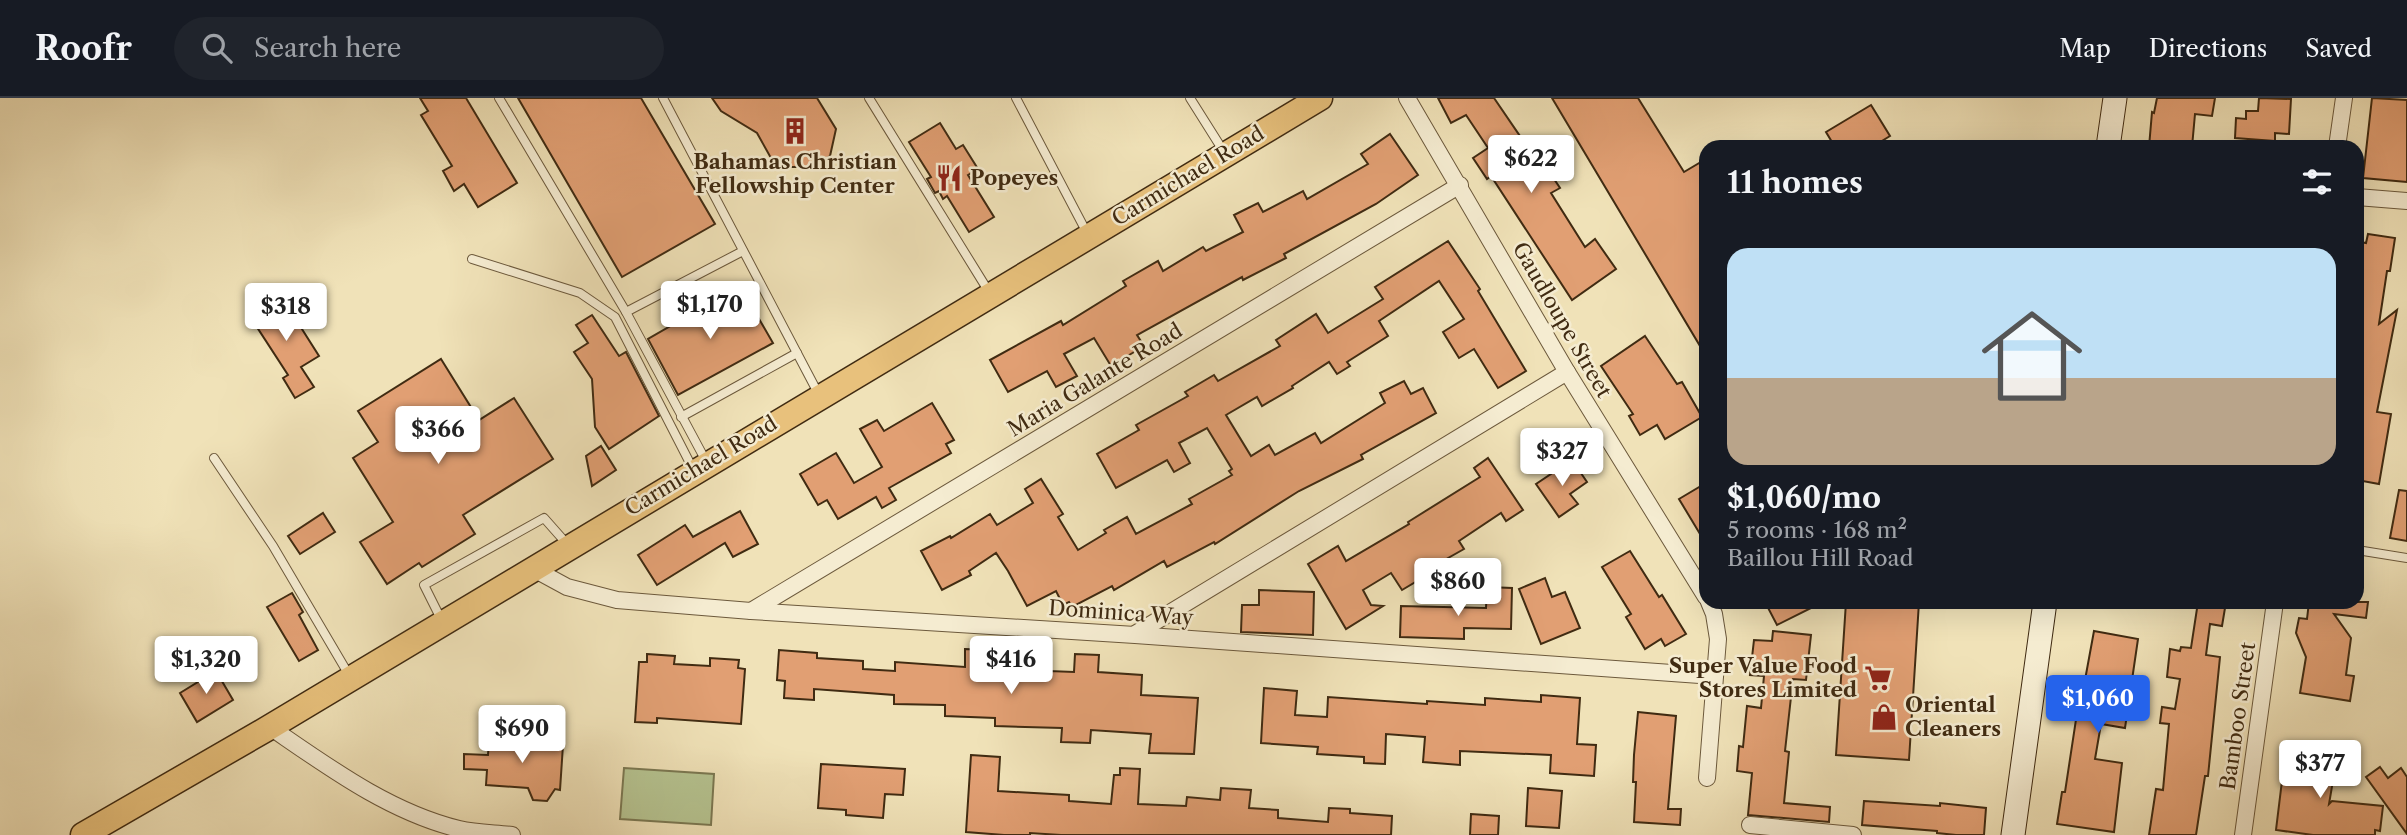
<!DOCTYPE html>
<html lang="en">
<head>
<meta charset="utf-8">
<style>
  :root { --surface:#171b24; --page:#20242c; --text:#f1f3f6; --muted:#9ea1a6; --line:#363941; --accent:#2563eb }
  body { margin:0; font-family:"Libre Caslon Text",serif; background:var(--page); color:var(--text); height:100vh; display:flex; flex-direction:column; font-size:26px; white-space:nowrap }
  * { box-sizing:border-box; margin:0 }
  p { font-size:23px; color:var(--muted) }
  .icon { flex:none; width:38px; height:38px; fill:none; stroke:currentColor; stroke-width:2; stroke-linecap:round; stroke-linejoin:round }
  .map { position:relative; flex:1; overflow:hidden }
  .details { position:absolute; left:1699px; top:42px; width:665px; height:469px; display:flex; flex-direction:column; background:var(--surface); border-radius:21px; box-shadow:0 7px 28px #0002 }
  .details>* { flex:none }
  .price { position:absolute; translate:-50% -60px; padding:0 16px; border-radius:7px; background:#fff; color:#222; font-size:23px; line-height:46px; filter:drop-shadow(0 2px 4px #0008) }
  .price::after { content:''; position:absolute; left:50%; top:42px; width:21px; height:16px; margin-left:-10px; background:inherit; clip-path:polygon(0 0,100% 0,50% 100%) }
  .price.selected { background:var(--accent); color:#fff }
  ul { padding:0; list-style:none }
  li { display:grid; align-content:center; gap:14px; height:371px; padding:0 28px }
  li+li { border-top:2px solid var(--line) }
  li span { display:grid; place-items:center; height:217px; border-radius:21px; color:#555 }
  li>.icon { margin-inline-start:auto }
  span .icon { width:126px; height:126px; fill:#fffc; stroke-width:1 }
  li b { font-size:30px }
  h2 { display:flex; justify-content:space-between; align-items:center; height:84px; padding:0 28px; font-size:30px }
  header { display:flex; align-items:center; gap:42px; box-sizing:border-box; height:98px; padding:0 35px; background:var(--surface); border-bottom:2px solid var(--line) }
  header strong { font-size:33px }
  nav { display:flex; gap:38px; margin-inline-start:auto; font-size:24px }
  .search { width:490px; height:63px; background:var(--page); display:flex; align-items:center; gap:18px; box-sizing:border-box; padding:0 24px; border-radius:38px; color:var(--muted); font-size:26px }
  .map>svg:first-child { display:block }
  .green { fill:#b6c491; stroke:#7b7852; stroke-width:2 }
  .building { fill:#e19f73; stroke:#402b12; stroke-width:2 }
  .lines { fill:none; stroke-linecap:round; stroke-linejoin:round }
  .service-casing { stroke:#6c593c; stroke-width:10 }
  .minor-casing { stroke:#6c593c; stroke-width:18 }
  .secondary-casing { stroke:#402b12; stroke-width:25 }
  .primary-casing { stroke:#402b12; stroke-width:27 }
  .service { stroke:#f5ecd1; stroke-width:8 }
  .minor { stroke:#f5ecd1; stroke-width:16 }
  .secondary { stroke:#f5ecd1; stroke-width:23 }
  .primary { stroke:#e8c17c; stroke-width:24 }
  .labels { text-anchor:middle; stroke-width:5; stroke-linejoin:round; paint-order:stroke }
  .poi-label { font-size:21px; font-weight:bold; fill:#402b12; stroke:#f5ecd1; text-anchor:start }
  .street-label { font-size:21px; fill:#402b12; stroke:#f5ecd1 }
</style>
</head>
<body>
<header>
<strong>Roofr</strong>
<div class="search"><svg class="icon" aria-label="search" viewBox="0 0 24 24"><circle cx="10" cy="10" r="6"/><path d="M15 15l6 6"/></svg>Search here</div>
<nav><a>Map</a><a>Directions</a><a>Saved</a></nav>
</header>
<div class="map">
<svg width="2407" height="737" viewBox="0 0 2407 737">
  <rect width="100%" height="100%" fill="#f0e2b8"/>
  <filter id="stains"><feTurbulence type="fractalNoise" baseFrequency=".00286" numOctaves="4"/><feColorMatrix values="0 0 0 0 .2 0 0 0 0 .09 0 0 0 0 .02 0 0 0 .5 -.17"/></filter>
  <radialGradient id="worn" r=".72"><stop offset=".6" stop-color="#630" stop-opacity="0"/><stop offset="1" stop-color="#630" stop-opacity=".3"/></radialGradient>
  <!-- green -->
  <path class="green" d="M624 670 714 676 711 727 620 721Z"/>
  <!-- building -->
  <g class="building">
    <path d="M420 0H466L517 85 478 109 464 86 454 93 443 73 452 68 421 17 428 13Z"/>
    <path d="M518 0H641L715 126 622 179Z"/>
    <path d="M712 0H817L836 31 830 58 811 69H776L757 35 721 13Z"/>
    <path d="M1438 0H1494L1537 63 1540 60 1560 90 1551 95 1585 149 1595 141 1616 171 1572 202 1491 78 1487 81 1473 60 1488 50 1466 17 1451 25Z"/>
    <path d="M1552 0H1638L1684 74 1706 61V258Z"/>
    <path d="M2157 0H2215L2212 18 2195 16 2192 49H2149L2152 14 2154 15Z"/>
    <path d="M2259 0 2291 1 2289 36 2275 35V43L2235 40 2236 20 2246 21V13H2258Z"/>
    <path d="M2372 0 2407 2V84L2363 80Z"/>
    <path d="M1871 7 1890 38 1872 49H1835L1826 34Z"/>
    <path d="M940 25 956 51 963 47 978 71 968 77 994 119 969 134 947 98 943 101 939 93 935 95 927 81 931 79 909 44Z"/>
    <path d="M1390 36 1418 77 1376 106 1284 156 1286 160 1243 182 1242 179 1137 237 1144 248 1111 268 1094 240 1064 256 1077 278 1056 289 1047 273 1008 294 990 262 1061 223 1063 227 1126 188 1123 183 1158 163 1163 173 1203 149 1206 153 1243 134 1234 117 1258 105 1263 114 1303 93 1307 101 1368 66 1361 56Z"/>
    <path d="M2368 136 2395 140 2390 173H2387L2379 226 2397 212 2377 314 2391 316 2379 386 2357 382V164L2360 144 2366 145Z"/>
    <path d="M1448 143 1480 191 1478 193 1526 273 1498 290 1474 251 1459 260 1443 234 1464 221 1439 183 1379 223 1388 238 1347 264 1350 268 1337 276 1329 264 1292 288 1293 290 1262 308 1257 299 1226 317 1251 358 1269 347 1275 357 1315 335 1321 345 1385 305 1380 295 1404 283 1411 296 1423 290 1436 315 1361 357 1363 361 1299 393 1215 446 1214 444 1167 469 1164 463 1114 492 1112 488 1072 509 1069 504 1063 507 1056 493 1027 508 1008 473 996 455 969 473 971 477 942 492 921 453 950 438 951 440 990 416 997 427 1033 405 1025 391 1041 381 1063 416 1058 419 1078 452 1106 435 1104 432 1127 419 1136 436 1192 406 1189 401 1232 377 1229 373 1232 371 1207 330 1179 345 1190 365 1174 374 1167 362 1116 390 1097 356 1139 332 1136 327 1188 298 1185 294 1214 277 1218 283 1280 248 1276 242 1316 216 1328 235 1383 201 1375 189Z"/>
    <path d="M740 188 773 245 678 297 648 241Z"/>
    <path d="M281 198 319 258 301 269 314 289 295 300 283 280 288 277 249 217Z"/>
    <path d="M592 217 619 258 626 254 659 318 609 351 595 329 592 281 574 254 588 245 576 227Z"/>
    <path d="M1645 238 1677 286 1682 284 1702 319 1665 341 1657 327 1640 337 1629 318 1633 316 1601 268Z"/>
    <path d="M441 261 479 322 514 300 553 361 463 417 475 436 422 469 419 465 387 486 360 444 393 424 353 360 378 344 358 313Z"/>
    <path d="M932 305 954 342 946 346 951 355 889 390 896 402 882 410 876 399 838 421 827 402 818 407 800 376 836 355 854 385 882 369 860 331 877 322 884 333Z"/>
    <path d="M601 348 616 372 592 388 586 358Z"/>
    <path d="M1488 360 1523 412 1506 423 1501 415 1459 443 1464 451 1420 476 1422 480 1402 492 1391 475 1363 492 1371 507 1383 508 1346 531 1308 466 1338 448 1346 463 1409 426 1408 424 1480 379 1474 370Z"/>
    <path d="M1572 362 1587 384 1570 396 1578 406 1559 419 1536 386Z"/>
    <path d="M1706 385V446L1679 401Z"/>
    <path d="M2399 392 2407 393V443L2390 440Z"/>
    <path d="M740 413 758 446 733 459 725 445 657 487 638 457 685 427 693 439Z"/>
    <path d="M323 415 335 434 300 456 288 438Z"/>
    <path d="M1630 453 1659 499 1662 497 1686 536 1665 548 1661 541 1645 551 1626 519 1631 516 1602 469Z"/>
    <path d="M1545 480 1552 499 1565 494 1580 530 1541 546 1519 491Z"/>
    <path d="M1487 489 1512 490 1511 531 1464 530V541L1400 539 1401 508 1486 510Z"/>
    <path d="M1259 492 1314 494 1313 537 1241 534 1242 507H1259Z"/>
    <path d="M292 495 303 514 299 517 318 552 299 563 267 509Z"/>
    <path d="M1765 504H1823L1777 527Z"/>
    <path d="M1846 504H1919L1909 662 1836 657Z"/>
    <path d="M2198 504H2226L2222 528 2210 526 2206 557 2220 559 2208 678H2205L2196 737H2149L2156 691 2163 692 2169 626 2160 625 2162 609 2175 611 2180 581 2167 579 2170 551 2180 553 2181 549 2191 550Z"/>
    <path d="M2309 504H2368L2366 520 2334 516 2351 540 2346 577 2354 578 2350 603 2300 595 2306 559 2296 535 2299 520 2307 521Z"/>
    <path d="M1773 533 1811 537 1806 582 1793 581 1785 653 1789 654 1784 705 1830 709 1829 724 1748 717 1752 675 1737 673 1739 648 1743 649 1747 608 1761 610 1764 578 1750 577 1754 542 1772 543Z"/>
    <path d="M2094 533 2138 541 2125 630 2101 626 2095 661 2122 665 2114 734 2057 726 2062 694H2065L2082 582H2085Z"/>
    <path d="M965 551 984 552V569L1013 570V576L1049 578V573L1074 574 1075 556 1099 557 1098 574 1142 577 1141 597 1198 600 1194 656 1149 655 1151 636 1091 632 1090 645 1061 644 1062 630 995 628V620L945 618V607L894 606V597L814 591V602L784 600 785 583 777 582 779 552 817 555V560L863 563V571L895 573V564L965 569Z"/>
    <path d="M647 556 675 558 674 566 710 568V560L739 562 738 570 745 571 741 626 657 620V625L635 624 639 564H647Z"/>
    <path d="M216 573 233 602 197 624 180 595Z"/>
    <path d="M1264 590 1297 593 1295 617 1327 619 1328 599 1427 606V603L1485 607V600L1541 604V597L1580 600 1577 646 1596 647 1594 678 1550 675 1551 657 1460 653V667L1423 664 1425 639 1386 636 1385 666 1364 665V659L1317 656 1318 649 1261 645Z"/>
    <path d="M1638 614 1676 618 1668 711H1681L1680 727 1634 724 1636 684H1633L1634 657Z"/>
    <path d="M538 633 551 634 557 646 563 647 560 692 555 691 547 703 533 702 528 690 486 687 487 672 464 671V656L488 657 489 642 530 645Z"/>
    <path d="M2286 650 2337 659 2329 706 2332 703 2383 708 2380 733 2375 732V737H2313L2276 732Z"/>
    <path d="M971 657 1000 659 998 693 1069 697V703L1111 706 1114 677H1120V670L1140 671 1138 706 1186 708 1187 699 1220 702 1221 690 1251 692 1249 710 1278 712V720L1328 724 1329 710 1350 711V715L1392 718 1391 737H1061L1030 735V737H1004L966 734Z"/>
    <path d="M821 666 905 671 903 697 885 696 883 720 846 717V712L818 710Z"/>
    <path d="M2380 669 2388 680 2401 670 2407 679V736L2366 679Z"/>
    <path d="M1528 690 1562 693 1559 730 1526 728Z"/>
    <path d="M1864 703 1940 708V705L1986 710 1984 737H1956L1937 735V733L1862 727Z"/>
    <path d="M1471 716 1499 718 1498 737H1470Z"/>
  </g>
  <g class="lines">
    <defs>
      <g id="service">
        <path d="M499 0 626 214 707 365"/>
        <path d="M663 0 818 295"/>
        <path d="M869 0 989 194"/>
        <path d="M1016 0 1087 135"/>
        <path d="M1190 0 1224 54"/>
        <path d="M472 161 580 195 615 219 694 373"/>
        <path d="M626 214 743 153"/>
        <path d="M681 319 797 255"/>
        <path d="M214 360 273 448 349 577"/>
        <path d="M2357 452 2407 460"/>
        <path d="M441 521 424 487 544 420 567 446"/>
      </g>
      <g id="minor">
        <path d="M1407 0 1567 274 1706 499"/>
        <path d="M2337 49 2344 0"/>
        <path d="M2357 99 2407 103"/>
        <path d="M532 470 567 489 617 502 751 513 1135 537 1714 578"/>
        <path d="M751 513 1460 87"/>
        <path d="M1135 536 1567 274"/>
        <path d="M270 629C327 668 389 714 459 731 476 735 495 735 512 737"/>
        <path d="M1707 680 1718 541 1714 516 1709 504"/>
        <path d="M1750 727 1853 737"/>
        <path d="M2243 737 2275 504"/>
      </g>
      <g id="secondary">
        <path d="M2108 49 2115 0"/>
        <path d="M2013 737 2045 504"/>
      </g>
      <path id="primary" d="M83 737 270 629 1320 0"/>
    </defs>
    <!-- service casing -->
    <use href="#service" class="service-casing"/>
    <!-- minor casing -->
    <use href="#minor" class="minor-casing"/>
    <!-- secondary casing -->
    <use href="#secondary" class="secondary-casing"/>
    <!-- primary casing -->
    <use href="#primary" class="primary-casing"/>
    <!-- service -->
    <use href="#service" class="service"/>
    <!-- minor -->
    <use href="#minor" class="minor"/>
    <!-- secondary -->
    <use href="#secondary" class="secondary"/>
    <!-- primary -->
    <use href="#primary" class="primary"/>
  </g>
  <!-- icons -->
  <defs>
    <symbol id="building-bare" viewBox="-9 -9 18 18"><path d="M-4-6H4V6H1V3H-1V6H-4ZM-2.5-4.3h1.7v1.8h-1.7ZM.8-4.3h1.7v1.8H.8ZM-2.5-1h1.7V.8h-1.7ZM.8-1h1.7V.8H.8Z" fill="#8f2418" stroke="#f5ecd1" stroke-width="2.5" paint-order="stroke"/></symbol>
    <symbol id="restaurant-bare" viewBox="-9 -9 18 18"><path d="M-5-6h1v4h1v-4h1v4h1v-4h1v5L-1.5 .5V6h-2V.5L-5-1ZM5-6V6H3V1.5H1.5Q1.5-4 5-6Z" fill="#8f2418" stroke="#f5ecd1" stroke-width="2.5" paint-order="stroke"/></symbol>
    <symbol id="supermarket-bare" viewBox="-9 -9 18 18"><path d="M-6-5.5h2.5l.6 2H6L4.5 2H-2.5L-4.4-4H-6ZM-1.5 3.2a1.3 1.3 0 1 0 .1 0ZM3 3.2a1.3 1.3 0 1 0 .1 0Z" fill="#8f2418" stroke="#f5ecd1" stroke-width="2.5" paint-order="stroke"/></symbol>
    <symbol id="shop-bare" viewBox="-9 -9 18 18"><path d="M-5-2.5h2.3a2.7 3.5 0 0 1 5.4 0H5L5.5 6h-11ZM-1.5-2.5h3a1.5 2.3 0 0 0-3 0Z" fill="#8f2418" stroke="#f5ecd1" stroke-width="2.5" paint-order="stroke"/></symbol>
  </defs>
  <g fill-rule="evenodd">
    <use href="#building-bare" x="776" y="14" width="38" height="38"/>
    <use href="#restaurant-bare" x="930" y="61" width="38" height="38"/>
    <use href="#supermarket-bare" x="1859" y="561" width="38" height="38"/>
    <use href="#shop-bare" x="1865" y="600" width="38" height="38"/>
  </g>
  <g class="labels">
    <!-- poi labels -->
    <g class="poi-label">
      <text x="795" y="71" text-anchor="middle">Bahamas Christian<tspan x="795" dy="24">Fellowship Center</tspan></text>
      <text x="970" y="87">Popeyes</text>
      <text x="1857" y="575" text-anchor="end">Super Value Food<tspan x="1857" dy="24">Stores Limited</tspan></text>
      <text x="1905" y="614">Oriental<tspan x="1905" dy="24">Cleaners</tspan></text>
    </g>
    <!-- street labels -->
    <g class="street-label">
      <text transform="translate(1188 78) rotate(-31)" y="7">Carmichael Road</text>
      <text transform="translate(1562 222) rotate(60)" y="7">Gaudloupe Street</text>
      <text transform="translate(1095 282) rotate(-31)" y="7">Maria Galante Road</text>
      <text transform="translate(701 368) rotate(-31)" y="7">Carmichael Road</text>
      <text transform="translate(1121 515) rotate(4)" y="7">Dominica Way</text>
      <text transform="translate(2238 618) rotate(-82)" y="7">Bamboo Street</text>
    </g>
  </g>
  <rect width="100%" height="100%" filter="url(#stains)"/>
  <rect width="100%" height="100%" fill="url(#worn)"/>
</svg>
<b class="price" style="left:1531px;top:97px">$622</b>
<b class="price" style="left:710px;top:243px">$1,170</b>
<b class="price" style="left:286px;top:245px">$318</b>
<b class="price" style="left:438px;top:368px">$366</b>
<b class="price" style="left:1562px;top:390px">$327</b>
<b class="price" style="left:1458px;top:520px">$860</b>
<b class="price" style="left:206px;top:598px">$1,320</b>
<b class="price" style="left:1011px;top:598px">$416</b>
<b class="price selected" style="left:2098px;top:637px">$1,060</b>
<b class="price" style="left:522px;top:667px">$690</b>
<b class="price" style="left:2320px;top:702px">$377</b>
<section class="details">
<h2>11 homes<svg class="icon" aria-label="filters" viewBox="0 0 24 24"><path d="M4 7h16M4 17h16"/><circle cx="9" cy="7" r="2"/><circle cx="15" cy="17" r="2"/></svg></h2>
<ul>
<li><span style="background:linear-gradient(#bfe0f5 60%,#b9a48a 0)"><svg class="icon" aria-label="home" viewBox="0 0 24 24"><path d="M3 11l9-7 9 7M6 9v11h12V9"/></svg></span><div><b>$1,060/mo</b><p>5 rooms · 168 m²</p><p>Baillou Hill Road</p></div></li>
</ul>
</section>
</div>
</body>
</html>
